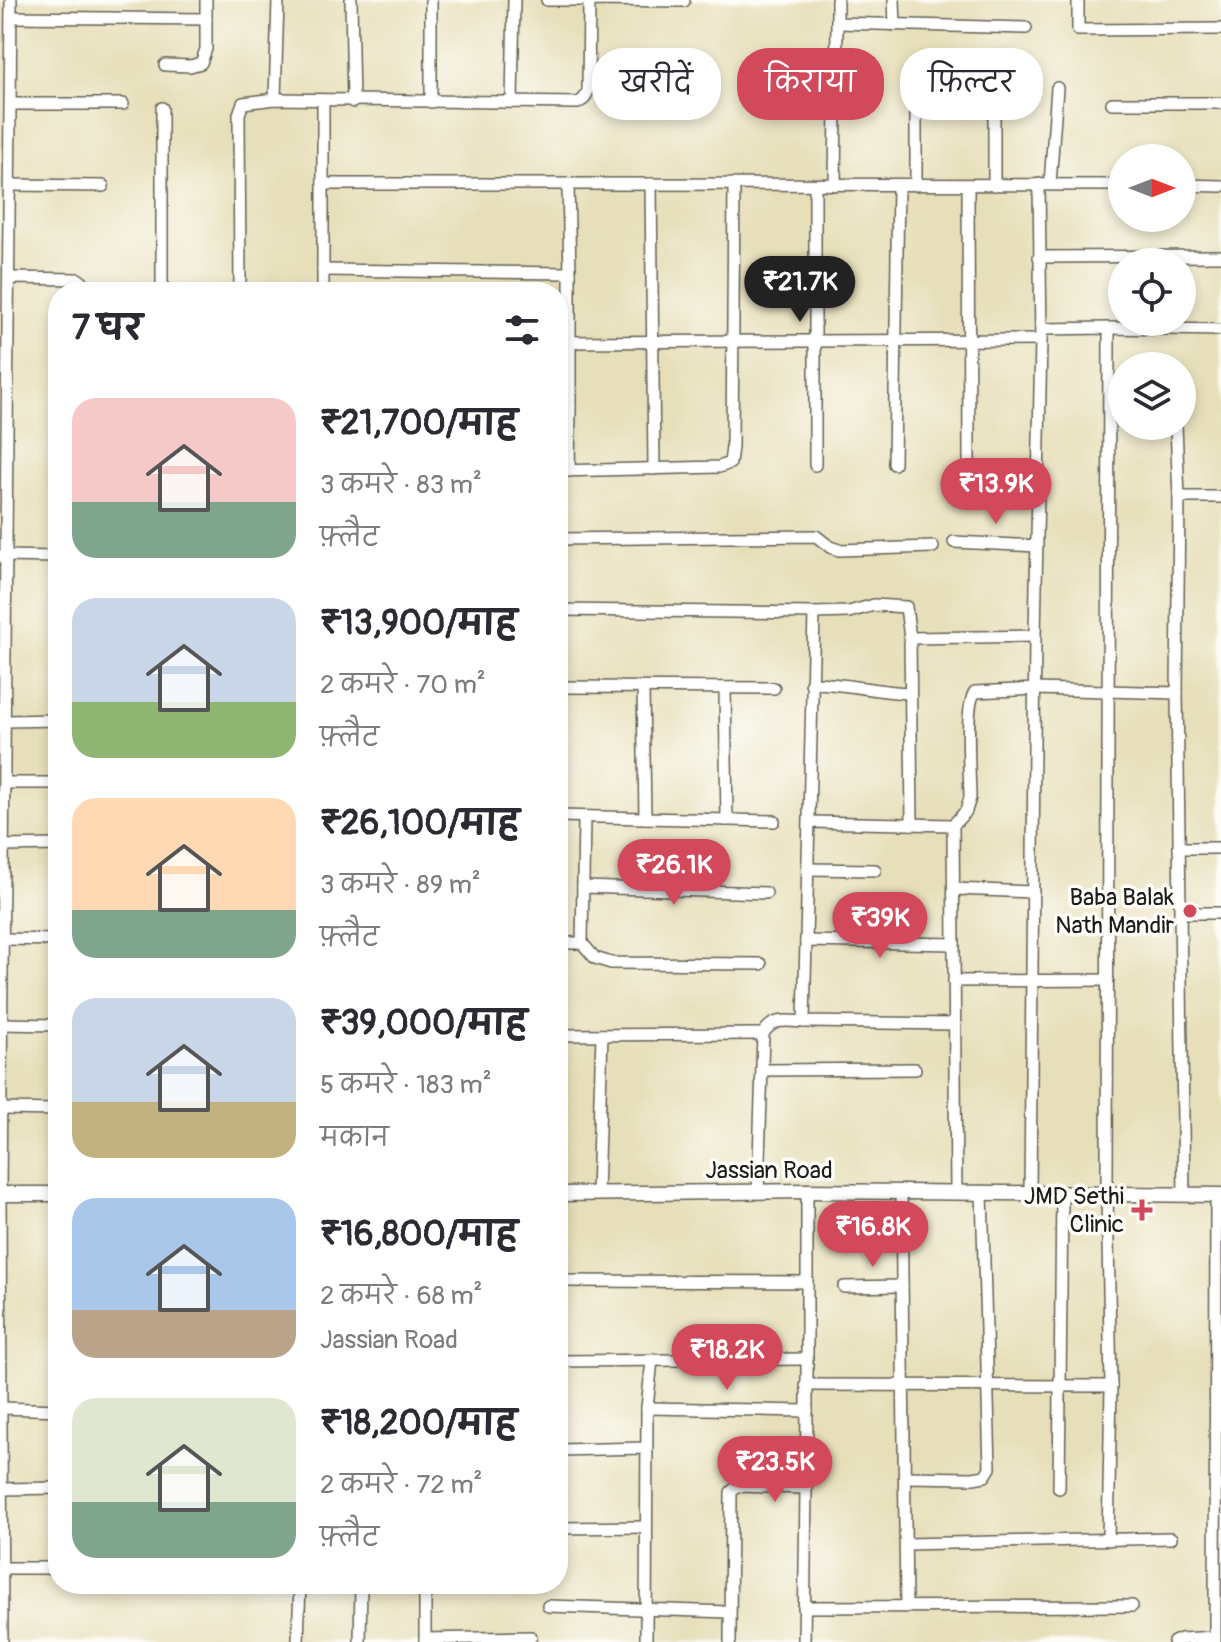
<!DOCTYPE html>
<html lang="hi">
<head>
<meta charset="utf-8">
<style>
  :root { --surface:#fff; --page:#f7f7f7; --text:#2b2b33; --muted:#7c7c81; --accent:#d1495b }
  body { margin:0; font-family:Pangolin,"Playpen Sans Deva",sans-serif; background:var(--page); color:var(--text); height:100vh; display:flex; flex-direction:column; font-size:30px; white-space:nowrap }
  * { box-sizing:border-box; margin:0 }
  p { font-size:26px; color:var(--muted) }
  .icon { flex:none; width:44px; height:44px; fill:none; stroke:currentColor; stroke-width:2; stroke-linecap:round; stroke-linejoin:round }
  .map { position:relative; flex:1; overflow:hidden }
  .details { position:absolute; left:48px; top:282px; width:520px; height:1312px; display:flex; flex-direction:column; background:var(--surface); border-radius:32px; box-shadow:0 4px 12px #0003 }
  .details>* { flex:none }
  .banner { position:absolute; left:592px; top:48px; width:508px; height:72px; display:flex; gap:16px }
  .needle { width:52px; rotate:90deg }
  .controls { position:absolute; left:1108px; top:144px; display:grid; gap:16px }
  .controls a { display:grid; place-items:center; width:88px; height:88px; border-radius:50%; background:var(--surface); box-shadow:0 4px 12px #0003; font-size:40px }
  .price { position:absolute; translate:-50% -68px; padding:0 18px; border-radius:28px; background:var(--accent); color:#fff; font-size:26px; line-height:52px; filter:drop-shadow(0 2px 4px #0008) }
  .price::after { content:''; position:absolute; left:50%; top:48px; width:24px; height:18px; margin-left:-12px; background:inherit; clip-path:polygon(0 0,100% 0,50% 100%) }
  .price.active { background:#222; color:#fff }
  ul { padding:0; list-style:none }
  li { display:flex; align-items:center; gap:24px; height:200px; padding:0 24px }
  li span { display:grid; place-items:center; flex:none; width:224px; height:160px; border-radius:24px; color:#555 }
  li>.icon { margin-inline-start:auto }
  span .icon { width:96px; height:96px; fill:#fffc; stroke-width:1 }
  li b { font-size:34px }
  h2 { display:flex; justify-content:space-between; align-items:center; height:96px; padding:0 24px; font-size:34px }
  .chip { padding:0 28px; border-radius:32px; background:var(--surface); box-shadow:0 4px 12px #0003; font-size:28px; line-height:72px }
  .chip.active { background:var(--accent); color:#fff }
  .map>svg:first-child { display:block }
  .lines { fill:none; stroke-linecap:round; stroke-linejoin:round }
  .minor-casing { stroke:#636053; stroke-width:14 }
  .tertiary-casing { stroke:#636053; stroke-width:17 }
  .minor { stroke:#fff; stroke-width:11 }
  .tertiary { stroke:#fff; stroke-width:14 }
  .poi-dot { fill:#d1495b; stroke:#fdfcf7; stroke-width:3 }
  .labels { text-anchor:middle; stroke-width:7; stroke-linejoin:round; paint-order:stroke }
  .poi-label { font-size:24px; fill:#1c1c1c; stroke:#fdfcf7; text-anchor:end }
  .street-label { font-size:24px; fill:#1c1c1c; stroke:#fdfcf7 }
</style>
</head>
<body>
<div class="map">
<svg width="1221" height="1642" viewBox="0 0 1221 1642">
  <rect width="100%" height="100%" fill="#fdfcf7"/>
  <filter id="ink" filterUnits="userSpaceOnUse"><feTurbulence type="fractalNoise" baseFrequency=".0125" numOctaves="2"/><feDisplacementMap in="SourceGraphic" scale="16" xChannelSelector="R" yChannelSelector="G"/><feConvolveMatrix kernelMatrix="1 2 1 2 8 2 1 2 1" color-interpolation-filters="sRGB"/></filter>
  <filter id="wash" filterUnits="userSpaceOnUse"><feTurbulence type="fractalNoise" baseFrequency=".006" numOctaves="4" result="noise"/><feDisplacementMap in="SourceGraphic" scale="32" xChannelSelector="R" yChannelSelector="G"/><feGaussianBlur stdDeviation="1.8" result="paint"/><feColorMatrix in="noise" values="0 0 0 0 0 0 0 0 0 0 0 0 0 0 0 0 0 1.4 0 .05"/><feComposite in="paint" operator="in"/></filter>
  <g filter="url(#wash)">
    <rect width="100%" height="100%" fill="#e7dfb9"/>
  </g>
  <g filter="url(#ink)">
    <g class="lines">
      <defs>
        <g id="minor">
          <path d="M351 0 353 102"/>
          <path d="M431 0V102"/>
          <path d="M547 0H589"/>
          <path d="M837 0V23L1026 28"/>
          <path d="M894 0 895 25"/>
          <path d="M1078 0V30L1221 29"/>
          <path d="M11 17 206 19V0"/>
          <path d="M165 65 190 66 201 63 206 49V19"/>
          <path d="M916 65V185"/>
          <path d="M994 66V185"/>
          <path d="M275 99 278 0"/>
          <path d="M323 102V292"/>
          <path d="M512 102 514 0"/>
          <path d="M1112 103H1221"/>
          <path d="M11 104H123"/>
          <path d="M162 108V292"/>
          <path d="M323 184H568L570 273 323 270"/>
          <path d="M568 184 1122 185"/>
          <path d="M651 184 654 469"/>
          <path d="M1050 184 1057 88"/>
          <path d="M10 185 103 186"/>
          <path d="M815 185V465"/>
          <path d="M835 185 837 23"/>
          <path d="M968 185 969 460"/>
          <path d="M1182 185 1221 186"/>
          <path d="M1039 257 1221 256"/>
          <path d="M10 278 78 279 86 285 88 292"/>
          <path d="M240 292 239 114 243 103 275 99 578 103 584 99 588 91 589 0 684 1"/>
          <path d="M1109 328 1221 330"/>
          <path d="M1041 329 1109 328 1107 1194 1111 1386 1108 1540"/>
          <path d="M558 342 1041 340"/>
          <path d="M558 407H570V273"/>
          <path d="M894 464 898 185"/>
          <path d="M558 471 719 467 730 463 732 447 734 185"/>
          <path d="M569 471 570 407"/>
          <path d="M1179 497H1221"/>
          <path d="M558 539 816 536 830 547 839 550 933 547"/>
          <path d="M954 542 1037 546"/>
          <path d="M1 556 58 557"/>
          <path d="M558 610 814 613 804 1022 955 1024"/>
          <path d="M814 613 849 612 874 605 906 607 910 638 912 824"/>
          <path d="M910 638 1035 636"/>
          <path d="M811 683C845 683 876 692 910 693"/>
          <path d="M558 687 774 688"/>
          <path d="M643 688 645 818"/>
          <path d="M725 689 727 820"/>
          <path d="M1177 693 1184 1195"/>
          <path d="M6 721 58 720"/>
          <path d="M5 783H58"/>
          <path d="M558 816 774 821"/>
          <path d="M810 822 953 825 956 1193"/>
          <path d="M953 825 966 811 970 798C970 776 964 706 975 692L1035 689 1177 693 1179 497 1176 426"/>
          <path d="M5 846 58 845"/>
          <path d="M1179 848H1221"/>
          <path d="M808 869 875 870"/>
          <path d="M583 887 766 893"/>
          <path d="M954 889 1033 892"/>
          <path d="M1180 913H1221"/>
          <path d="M4 939 58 940"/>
          <path d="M806 941 954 944"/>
          <path d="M558 943H582L584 817"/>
          <path d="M582 943 595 958 611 963 761 964"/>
          <path d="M954 981 1108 980"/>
          <path d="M0 1024 58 1025"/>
          <path d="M558 1035 763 1034"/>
          <path d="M762 1070 915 1069"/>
          <path d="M3 1109 58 1110"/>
          <path d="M758 1192 763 1034C773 1017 787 1021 804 1022"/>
          <path d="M901 1192 906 1606"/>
          <path d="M597 1193 602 1035"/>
          <path d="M1030 1193 1035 636 1041 340 1039 184"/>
          <path d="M558 1281 805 1282"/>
          <path d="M844 1287 902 1286"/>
          <path d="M558 1361 806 1359"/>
          <path d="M806 1385 1111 1386"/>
          <path d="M2 1408 58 1410"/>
          <path d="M647 1408 807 1411"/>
          <path d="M558 1450 646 1448"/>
          <path d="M905 1477 973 1478 985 1476 990 1468 982 1193"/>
          <path d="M1059 1488 1062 1194"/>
          <path d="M2 1489 58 1488"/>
          <path d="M558 1528 646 1527"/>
          <path d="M906 1544 1171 1538"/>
          <path d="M2 1568H58"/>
          <path d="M548 1606 729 1612"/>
          <path d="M804 1607 1132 1606"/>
          <path d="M425 1639 531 1637"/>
          <path d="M2 1642 0 1194 11 0"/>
          <path d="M298 1642 300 1584"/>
          <path d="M360 1642 361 1584"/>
          <path d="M425 1642V1584"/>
          <path d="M646 1642 647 1408 652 1360"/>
          <path d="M730 1642 731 1492 738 1486 806 1488"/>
          <path d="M804 1642 807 1411V1191"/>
          <path d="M1174 1642 1181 1639 1215 1637"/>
          <path d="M1215 1642 1216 1195"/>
        </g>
        <g id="tertiary">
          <path d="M0 1194H58"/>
          <path d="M558 1194 807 1191 1221 1195"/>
        </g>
      </defs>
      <!-- minor casing -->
      <use href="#minor" class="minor-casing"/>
      <!-- tertiary casing -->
      <use href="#tertiary" class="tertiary-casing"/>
      <!-- minor -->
      <use href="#minor" class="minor"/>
      <!-- tertiary -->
      <use href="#tertiary" class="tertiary"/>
    </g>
  </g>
  <!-- markers -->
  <g class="poi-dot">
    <circle cx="1190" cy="911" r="8"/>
    <path d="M1138 1198h8v8h8v8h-8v8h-8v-8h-8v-8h8z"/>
  </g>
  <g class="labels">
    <!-- poi labels -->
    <g class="poi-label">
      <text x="1174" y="905">Baba Balak<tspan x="1174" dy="28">Nath Mandir</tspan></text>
      <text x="1124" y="1204">JMD Sethi<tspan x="1124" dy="28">Clinic</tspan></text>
    </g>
    <!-- street labels -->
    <g class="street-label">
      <text x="769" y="1178">Jassian Road</text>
    </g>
  </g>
</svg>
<div class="controls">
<a><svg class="needle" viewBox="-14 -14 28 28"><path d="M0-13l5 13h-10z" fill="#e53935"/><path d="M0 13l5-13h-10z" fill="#7c7c81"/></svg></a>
<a><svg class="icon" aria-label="locate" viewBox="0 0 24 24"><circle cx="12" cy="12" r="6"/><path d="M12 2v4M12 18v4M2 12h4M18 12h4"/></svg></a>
<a><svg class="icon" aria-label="layers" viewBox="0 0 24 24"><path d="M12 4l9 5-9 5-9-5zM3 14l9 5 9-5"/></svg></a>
</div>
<b class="price active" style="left:800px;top:324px">₹21.7K</b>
<b class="price" style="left:996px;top:526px">₹13.9K</b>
<b class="price" style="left:674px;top:907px">₹26.1K</b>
<b class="price" style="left:880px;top:960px">₹39K</b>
<b class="price" style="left:873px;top:1269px">₹16.8K</b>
<b class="price" style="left:727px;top:1392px">₹18.2K</b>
<b class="price" style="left:775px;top:1504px">₹23.5K</b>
<div class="banner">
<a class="chip">खरीदें</a>
<a class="chip active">किराया</a>
<a class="chip">फ़िल्टर</a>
</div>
<section class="details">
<h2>7 घर<svg class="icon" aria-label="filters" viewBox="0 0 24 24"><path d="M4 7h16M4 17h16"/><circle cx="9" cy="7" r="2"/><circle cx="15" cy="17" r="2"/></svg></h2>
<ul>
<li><span style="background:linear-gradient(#f6c9c9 65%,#7fa58c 0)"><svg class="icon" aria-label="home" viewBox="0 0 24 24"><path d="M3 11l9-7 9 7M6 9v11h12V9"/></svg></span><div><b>₹21,700/माह</b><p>3 कमरे · 83 m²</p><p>फ़्लैट</p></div></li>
<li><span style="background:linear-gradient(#c9d6e8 65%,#8fb573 0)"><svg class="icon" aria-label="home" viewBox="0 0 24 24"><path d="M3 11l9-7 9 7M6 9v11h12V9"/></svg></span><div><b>₹13,900/माह</b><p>2 कमरे · 70 m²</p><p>फ़्लैट</p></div></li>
<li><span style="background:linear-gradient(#ffd9b3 70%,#7fa58c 0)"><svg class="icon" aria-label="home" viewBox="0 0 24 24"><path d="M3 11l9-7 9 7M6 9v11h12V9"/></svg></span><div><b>₹26,100/माह</b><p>3 कमरे · 89 m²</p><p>फ़्लैट</p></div></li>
<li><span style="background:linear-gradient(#c9d6e8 65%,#c2b280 0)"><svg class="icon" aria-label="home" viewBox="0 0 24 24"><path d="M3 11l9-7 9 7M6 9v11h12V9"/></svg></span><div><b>₹39,000/माह</b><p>5 कमरे · 183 m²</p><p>मकान</p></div></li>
<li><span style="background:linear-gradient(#a9c7e8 70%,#b9a48a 0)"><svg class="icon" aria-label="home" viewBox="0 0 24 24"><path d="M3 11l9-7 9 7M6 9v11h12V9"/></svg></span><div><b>₹16,800/माह</b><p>2 कमरे · 68 m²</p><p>Jassian Road</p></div></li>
<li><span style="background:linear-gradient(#dfe7d0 65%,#7fa58c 0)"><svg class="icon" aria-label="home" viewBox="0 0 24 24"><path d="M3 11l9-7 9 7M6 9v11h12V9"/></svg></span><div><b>₹18,200/माह</b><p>2 कमरे · 72 m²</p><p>फ़्लैट</p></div></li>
</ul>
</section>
</div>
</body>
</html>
